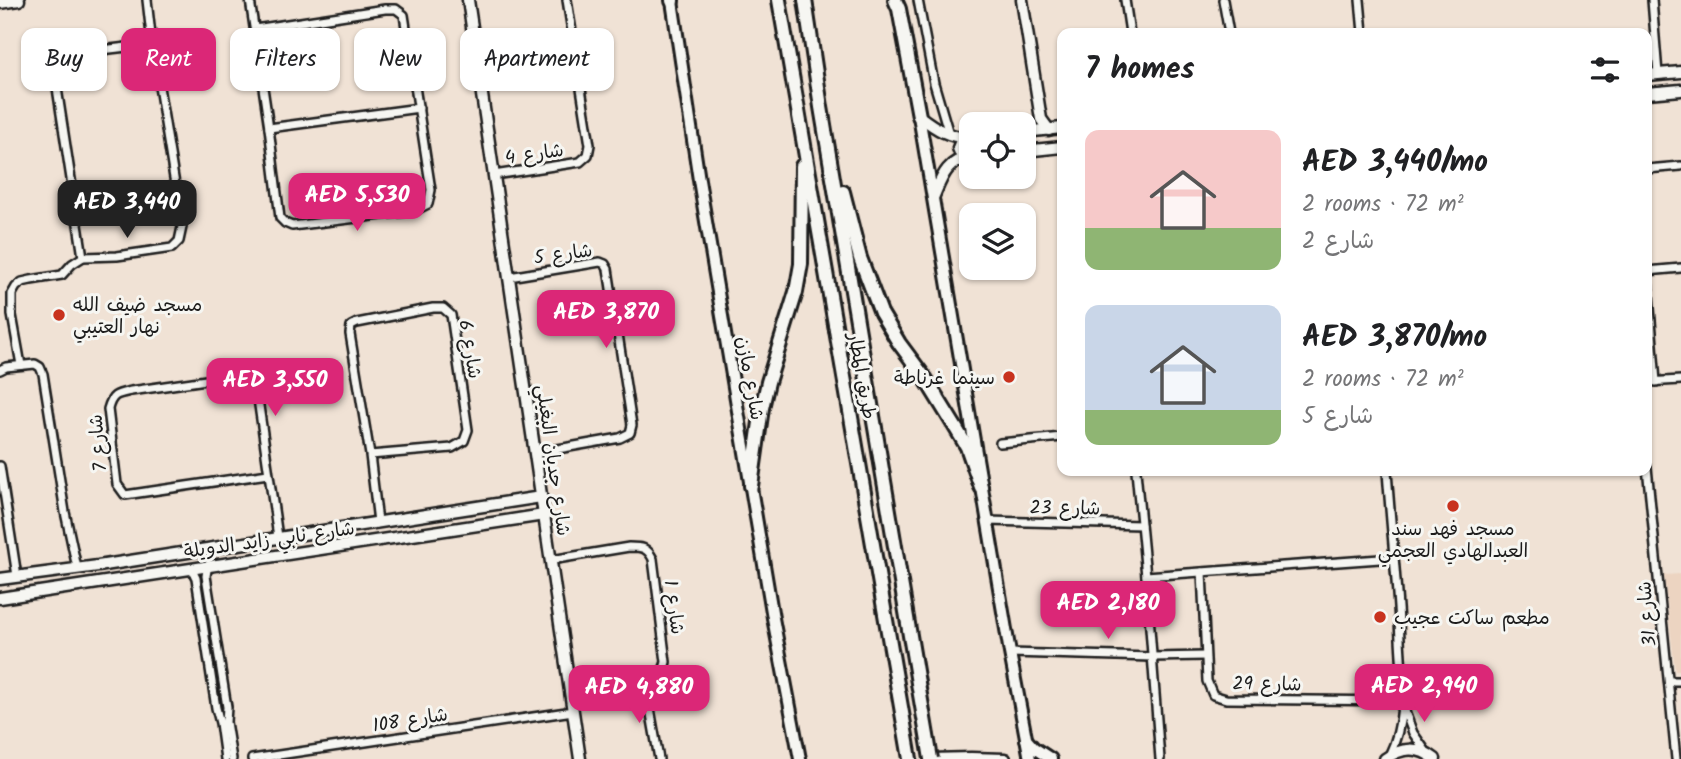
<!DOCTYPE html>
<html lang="en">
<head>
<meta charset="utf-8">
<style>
  :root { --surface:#fff; --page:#f2f2f2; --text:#202124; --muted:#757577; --accent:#db2777 }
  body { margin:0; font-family:Kalam,"Playpen Sans Arabic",sans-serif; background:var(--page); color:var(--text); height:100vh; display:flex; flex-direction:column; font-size:26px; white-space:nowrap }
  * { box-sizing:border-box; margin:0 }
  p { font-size:23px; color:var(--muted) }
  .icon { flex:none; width:38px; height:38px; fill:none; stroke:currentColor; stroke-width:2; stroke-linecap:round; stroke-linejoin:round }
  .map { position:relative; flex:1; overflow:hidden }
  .drawer { position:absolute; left:1057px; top:28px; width:595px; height:448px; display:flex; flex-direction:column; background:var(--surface); border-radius:14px; box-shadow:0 2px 5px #0004 }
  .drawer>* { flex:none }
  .guide { position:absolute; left:21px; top:28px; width:665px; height:63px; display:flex; gap:14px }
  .controls { position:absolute; left:959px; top:112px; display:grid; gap:14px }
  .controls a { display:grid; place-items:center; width:77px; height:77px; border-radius:14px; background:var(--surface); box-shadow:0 2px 5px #0004; font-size:35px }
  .price { position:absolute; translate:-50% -60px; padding:0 16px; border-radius:14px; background:var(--accent); color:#fff; font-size:23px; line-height:46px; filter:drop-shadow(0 2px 4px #0008) }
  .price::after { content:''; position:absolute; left:50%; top:42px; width:21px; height:16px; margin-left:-10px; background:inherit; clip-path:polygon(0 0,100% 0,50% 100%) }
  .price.on { background:#222; color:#fff }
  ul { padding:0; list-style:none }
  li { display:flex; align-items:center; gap:21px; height:175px; padding:0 28px }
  li span { display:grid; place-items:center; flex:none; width:196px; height:140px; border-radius:14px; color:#555 }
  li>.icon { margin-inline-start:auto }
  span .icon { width:84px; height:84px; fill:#fffc; stroke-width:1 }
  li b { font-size:30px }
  h2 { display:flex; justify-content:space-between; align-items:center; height:84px; padding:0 28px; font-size:30px }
  .chip { padding:0 24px; border-radius:14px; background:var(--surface); box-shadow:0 2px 5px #0004; font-size:24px; line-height:63px }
  .chip.on { background:var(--accent); color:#fff }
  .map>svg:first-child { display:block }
  .built { fill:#ecd4c1 }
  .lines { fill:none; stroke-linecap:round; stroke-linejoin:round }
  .street-casing { stroke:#1c1c1c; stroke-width:12 }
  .secondary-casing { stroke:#1c1c1c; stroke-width:15 }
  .primary-casing { stroke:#1c1c1c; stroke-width:16 }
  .highway-casing { stroke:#1c1c1c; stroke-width:18 }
  .street { stroke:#f6f6f2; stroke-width:7 }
  .secondary { stroke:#f6f6f2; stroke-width:10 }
  .primary { stroke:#f6f6f2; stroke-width:10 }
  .highway { stroke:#f6f6f2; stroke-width:12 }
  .highway-bridge-casing { stroke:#1c1c1c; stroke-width:18; stroke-linecap:butt }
  .highway-bridge { stroke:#f6f6f2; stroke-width:12 }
  .poi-dot { fill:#c8321e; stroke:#f6f6f2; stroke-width:2.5 }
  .labels { text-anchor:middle; stroke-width:6; stroke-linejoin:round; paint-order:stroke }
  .street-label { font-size:19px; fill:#1c1c1c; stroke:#f6f6f2 }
  .poi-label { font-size:19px; fill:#1c1c1c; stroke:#f6f6f2; text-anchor:start }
</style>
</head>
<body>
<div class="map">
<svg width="1681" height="759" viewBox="0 0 1681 759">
  <rect width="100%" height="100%" fill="#f0e2d5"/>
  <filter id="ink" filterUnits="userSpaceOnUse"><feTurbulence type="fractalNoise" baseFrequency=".0143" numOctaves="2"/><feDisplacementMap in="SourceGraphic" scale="14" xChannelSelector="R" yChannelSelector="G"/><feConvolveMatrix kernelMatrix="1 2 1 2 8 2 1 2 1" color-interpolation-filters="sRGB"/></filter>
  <g filter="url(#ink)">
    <!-- built -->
    <path class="built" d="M1681 574V670H1675L1664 575Z"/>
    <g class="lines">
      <defs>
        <g id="street">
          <path d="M250 0 269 128 280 218 285 223 292 226 414 211 428 204 431 190 404 15 396 9H385L255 29"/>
          <path d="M918 0 934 83 949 134"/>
          <path d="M1125 0 1130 33"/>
          <path d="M1223 0 1229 33"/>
          <path d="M1360 0 1363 33"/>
          <path d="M1652 0 1658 74"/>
          <path d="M269 128 419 108"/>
          <path d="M1647 169 1681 166"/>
          <path d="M494 175 580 162 588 155 590 145 567 0"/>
          <path d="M83 257 55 75 60 59 85 52 152 44"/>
          <path d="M1647 271 1656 382"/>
          <path d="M1647 271 1681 268"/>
          <path d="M509 277 600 262 605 264 608 269 632 425 630 433 620 438 535 453"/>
          <path d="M21 365 12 315V294L16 287 22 282 31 280 62 275 72 264 83 257 117 256 172 248 179 241 182 227 152 44 147 0"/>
          <path d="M0 370 6 367 35 364 40 367 43 374 65 512 77 568"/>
          <path d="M1647 382 1681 380"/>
          <path d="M1000 443 1062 437"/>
          <path d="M370 455 452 448 464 441 468 430 451 315 443 308H433L357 323 351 326 350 334 370 455 378 522"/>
          <path d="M0 466 17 576"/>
          <path d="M1647 467 1676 759"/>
          <path d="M1136 471 1146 576 1160 759"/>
          <path d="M1387 471C1391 527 1397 582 1400 639 1402 680 1408 717 1389 756"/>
          <path d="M268 474 125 495 117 484 108 409C112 394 117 394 131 391L240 375 249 376 256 385 278 537"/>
          <path d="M987 521 1141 525"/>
          <path d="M551 560 629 547C642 547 647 547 653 559L666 662C663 674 657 679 646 686L659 759"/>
          <path d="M210 565 207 570 206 576 227 707 226 722 232 759"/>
          <path d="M191 568 196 578 216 708 220 723 225 759"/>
          <path d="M1202 572 1207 681 1213 695 1226 699 1403 701"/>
          <path d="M1146 576 1394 558"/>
          <path d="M1010 653 1152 657 1205 656"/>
          <path d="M1669 681H1681"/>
          <path d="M1404 709 1413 733 1427 753"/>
          <path d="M252 759 573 711"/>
        </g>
        <g id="secondary">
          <path d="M468 0 580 759"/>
          <path d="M1022 0 1041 119 1049 130"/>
          <path d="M0 3 19 0"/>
          <path d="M1647 75 1681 72"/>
          <path d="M1647 93 1681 90"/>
          <path d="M919 116C935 128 950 139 971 137"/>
          <path d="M1024 132 1062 128"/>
          <path d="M962 138 958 148 962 158"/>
          <path d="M1024 151 1062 147"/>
          <path d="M933 198C942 177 946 161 971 157"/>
          <path d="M0 579 98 566 541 497"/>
          <path d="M0 598 544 515"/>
          <path d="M930 759 971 758 1005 759"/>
          <path d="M1385 759C1401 747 1419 746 1435 759"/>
        </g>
        <g id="primary">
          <path d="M672 1 699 180 773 618 800 759"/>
          <path d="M919 116 1010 653 1030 759"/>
          <path d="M1026 739 1034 748 1051 759"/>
        </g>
        <g id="highway">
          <path d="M779 0 910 759"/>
          <path d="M805 0 821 107 918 683"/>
          <path d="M895 0 899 9 919 116"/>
          <path d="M672 1V0"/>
          <path d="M843 192 860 258 881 313 899 343 925 378 957 430 967 447 981 487"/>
          <path d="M751 486 762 408 768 382 796 292 801 264 802 166"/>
        </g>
      </defs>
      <!-- street casing -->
      <use href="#street" class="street-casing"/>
      <!-- secondary casing -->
      <use href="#secondary" class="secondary-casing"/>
      <!-- primary casing -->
      <use href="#primary" class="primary-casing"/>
      <!-- highway casing -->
      <use href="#highway" class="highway-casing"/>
      <!-- street -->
      <use href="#street" class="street"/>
      <!-- secondary -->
      <use href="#secondary" class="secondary"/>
      <!-- primary -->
      <use href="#primary" class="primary"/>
      <!-- highway -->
      <use href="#highway" class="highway"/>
      <defs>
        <path id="highway-bridge" d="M918 683 931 759"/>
      </defs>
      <!-- highway-bridge casing -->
      <use href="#highway-bridge" class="highway-bridge-casing"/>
      <!-- highway-bridge -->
      <use href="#highway-bridge" class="highway-bridge"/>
    </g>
  </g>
  <!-- markers -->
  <g class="poi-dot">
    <circle cx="59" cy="315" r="7"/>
    <circle cx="1009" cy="377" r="7"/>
    <circle cx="1453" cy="506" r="7"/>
    <circle cx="1380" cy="617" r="7"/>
  </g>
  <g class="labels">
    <!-- street labels -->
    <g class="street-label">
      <text transform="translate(534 153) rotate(-8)" y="7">شارع 4</text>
      <text transform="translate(563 253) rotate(-8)" y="7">شارع 5</text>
      <text transform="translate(471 349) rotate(80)" y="7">شارع 6</text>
      <text transform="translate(863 376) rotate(80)" y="7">طريق المطار</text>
      <text transform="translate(751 378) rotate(80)" y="7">شارع مازن</text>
      <text transform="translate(97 443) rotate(-95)" y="7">شارع 7</text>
      <text transform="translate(554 460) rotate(82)" y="7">شارع جديان البغيلي</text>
      <text transform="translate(1065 507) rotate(1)" y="7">شارع 23</text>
      <text transform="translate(269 539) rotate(-8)" y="7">شارع نابي زايد الدويلة</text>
      <text transform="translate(675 607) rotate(82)" y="7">شارع 1</text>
      <text transform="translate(1646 614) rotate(-95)" y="7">شارع 31</text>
      <text transform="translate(1267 683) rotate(1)" y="7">شارع 29</text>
      <text transform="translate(410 719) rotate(-9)" y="7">شارع 108</text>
    </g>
    <!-- poi labels -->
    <g class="poi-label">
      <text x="73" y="311">مسجد ضيف الله<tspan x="73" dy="22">نهار العتيبي</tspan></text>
      <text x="995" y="384" text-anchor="end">سينما غرناطة</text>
      <text x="1453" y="535" text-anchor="middle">مسجد فهد سند<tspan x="1453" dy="22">العبدالهادي العجمي</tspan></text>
      <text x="1394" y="624">مطعم ساكت عجيب</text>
    </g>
  </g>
</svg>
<div class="controls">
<a><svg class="icon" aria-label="locate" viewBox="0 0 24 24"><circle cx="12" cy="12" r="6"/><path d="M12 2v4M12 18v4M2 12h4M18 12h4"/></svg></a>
<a><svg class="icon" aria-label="layers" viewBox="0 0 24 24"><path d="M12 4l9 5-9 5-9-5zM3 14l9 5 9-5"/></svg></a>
</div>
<b class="price" style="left:357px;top:233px">AED 5,530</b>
<b class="price on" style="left:127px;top:240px">AED 3,440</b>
<b class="price" style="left:606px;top:350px">AED 3,870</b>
<b class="price" style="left:275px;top:418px">AED 3,550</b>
<b class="price" style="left:1108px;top:641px">AED 2,180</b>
<b class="price" style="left:1424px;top:724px">AED 2,940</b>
<b class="price" style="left:639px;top:725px">AED 4,880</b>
<div class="guide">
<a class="chip">Buy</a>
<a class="chip on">Rent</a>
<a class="chip">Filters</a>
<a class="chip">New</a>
<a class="chip">Apartment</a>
</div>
<section class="drawer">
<h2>7 homes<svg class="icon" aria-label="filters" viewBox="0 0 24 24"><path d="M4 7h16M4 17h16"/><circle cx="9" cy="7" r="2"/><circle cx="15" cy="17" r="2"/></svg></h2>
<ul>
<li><span style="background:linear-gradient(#f6c9c9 70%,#8fb573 0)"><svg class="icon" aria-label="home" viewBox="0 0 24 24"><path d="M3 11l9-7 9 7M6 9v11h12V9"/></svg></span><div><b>AED 3,440/mo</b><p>2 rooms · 72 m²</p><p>شارع 2</p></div></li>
<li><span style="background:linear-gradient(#c9d6e8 75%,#8fb573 0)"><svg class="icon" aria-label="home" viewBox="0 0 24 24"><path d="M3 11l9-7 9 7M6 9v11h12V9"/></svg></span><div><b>AED 3,870/mo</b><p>2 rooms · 72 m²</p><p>شارع 5</p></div></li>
</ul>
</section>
</div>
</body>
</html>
